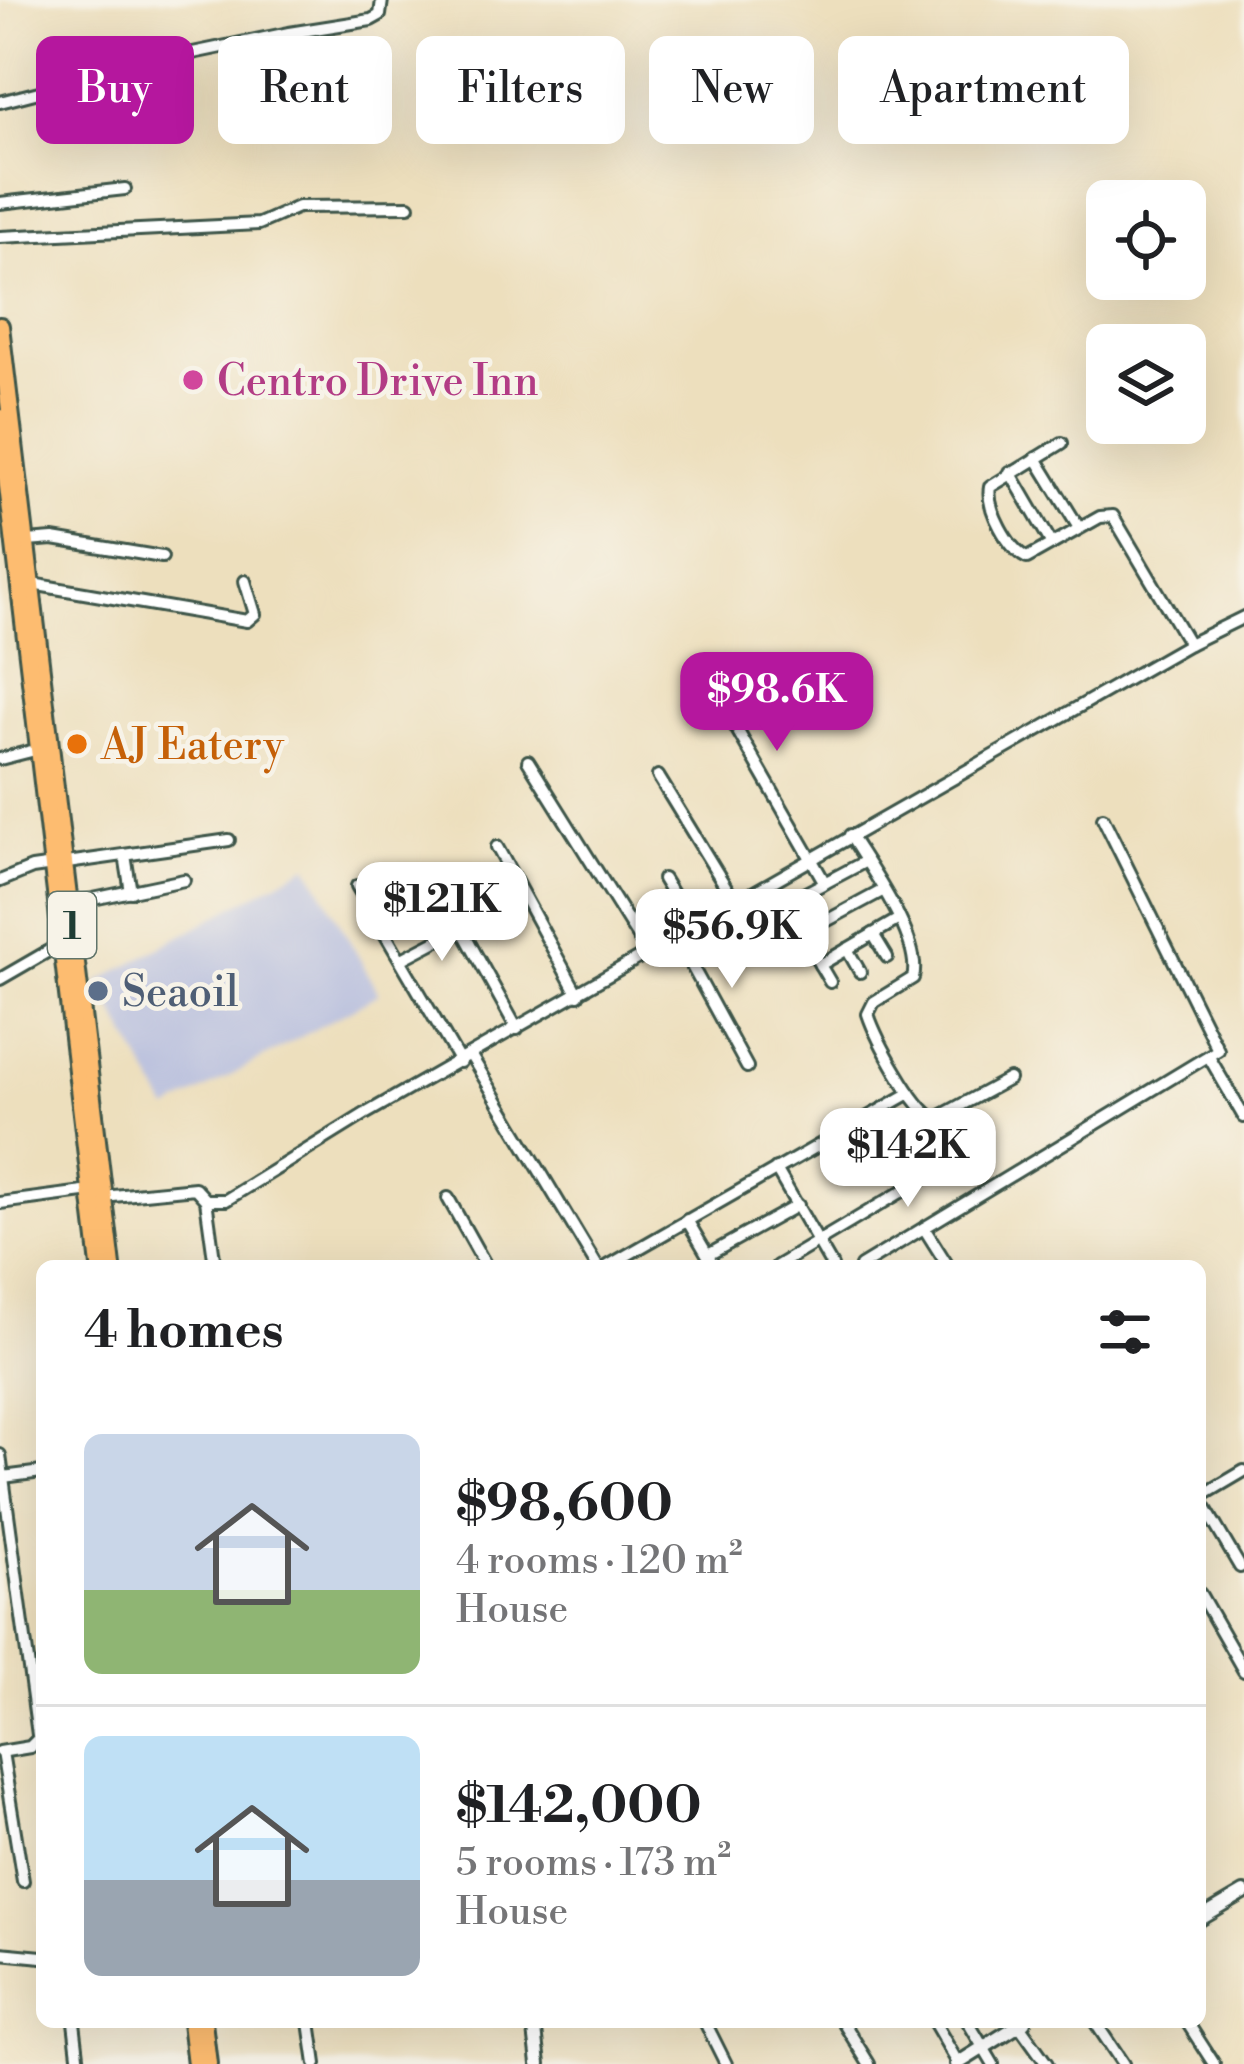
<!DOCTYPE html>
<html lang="en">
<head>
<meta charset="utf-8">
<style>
  :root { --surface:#fff; --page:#f2f2f2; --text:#202124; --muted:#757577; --line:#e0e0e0; --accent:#b5179e }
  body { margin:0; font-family:"Libre Bodoni",serif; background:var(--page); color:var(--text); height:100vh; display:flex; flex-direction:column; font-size:45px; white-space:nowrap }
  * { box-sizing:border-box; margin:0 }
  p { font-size:39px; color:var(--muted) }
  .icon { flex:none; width:66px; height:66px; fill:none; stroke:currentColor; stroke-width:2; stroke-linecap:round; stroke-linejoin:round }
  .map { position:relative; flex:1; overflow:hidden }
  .side { position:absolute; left:36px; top:1260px; width:1170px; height:768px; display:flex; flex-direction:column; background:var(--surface); border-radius:18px; box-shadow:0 12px 48px #0002 }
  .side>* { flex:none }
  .top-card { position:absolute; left:36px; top:36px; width:1173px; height:108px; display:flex; gap:24px }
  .buttons { position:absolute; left:1086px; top:180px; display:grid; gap:24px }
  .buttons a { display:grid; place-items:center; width:120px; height:120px; border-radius:18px; background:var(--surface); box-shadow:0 12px 48px #0002; font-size:60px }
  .price { position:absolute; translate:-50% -102px; padding:0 27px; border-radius:24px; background:#fff; color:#222; font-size:39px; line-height:78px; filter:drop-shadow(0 3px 6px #0008) }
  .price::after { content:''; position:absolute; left:50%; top:72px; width:36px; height:27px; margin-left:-18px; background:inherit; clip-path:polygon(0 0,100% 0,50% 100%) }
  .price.current { background:var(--accent); color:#fff }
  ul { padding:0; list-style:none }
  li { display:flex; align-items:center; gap:36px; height:300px; padding:0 48px }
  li+li { border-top:3px solid var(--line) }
  li span { display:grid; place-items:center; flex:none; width:336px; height:240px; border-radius:18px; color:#555 }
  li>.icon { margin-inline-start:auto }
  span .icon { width:144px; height:144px; fill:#fffc; stroke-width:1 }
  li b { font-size:51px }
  h2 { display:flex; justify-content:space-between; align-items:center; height:144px; padding:0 48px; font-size:51px }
  .chip { padding:0 42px; border-radius:18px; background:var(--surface); box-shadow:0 12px 48px #0002; font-size:42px; line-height:108px }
  .chip.current { background:var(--accent); color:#fff }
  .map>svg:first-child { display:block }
  .industrial { fill:#bdc3de }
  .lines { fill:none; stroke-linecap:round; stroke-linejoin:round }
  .minor-casing { stroke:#3e5549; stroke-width:16 }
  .tertiary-casing { stroke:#3e5549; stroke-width:18 }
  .trunk-casing { stroke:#3e5549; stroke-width:22 }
  .minor { stroke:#fff; stroke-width:10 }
  .tertiary { stroke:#fff; stroke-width:12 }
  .trunk { stroke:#fdbc70; stroke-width:16 }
  .hotel-dot { fill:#d1479c; stroke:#f7f3e8; stroke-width:4.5 }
  .food-dot { fill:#e8710a; stroke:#f7f3e8; stroke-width:4.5 }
  .service-dot { fill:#5c6f8a; stroke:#f7f3e8; stroke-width:4.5 }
  .labels { text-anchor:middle; stroke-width:9; stroke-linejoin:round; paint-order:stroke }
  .shield { fill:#f7f3e8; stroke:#60746a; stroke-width:3 }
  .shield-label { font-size:39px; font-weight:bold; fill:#1f3d34 }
  .hotel-label { font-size:42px; fill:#b23c85; stroke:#f7f3e8; text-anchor:start }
  .food-label { font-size:42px; fill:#c56008; stroke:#f7f3e8; text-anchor:start }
  .service-label { font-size:42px; fill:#4e5e75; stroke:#f7f3e8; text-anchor:start }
</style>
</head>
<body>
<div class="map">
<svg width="1244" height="2064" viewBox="0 0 1244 2064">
  <rect width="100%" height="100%" fill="#f7f3e8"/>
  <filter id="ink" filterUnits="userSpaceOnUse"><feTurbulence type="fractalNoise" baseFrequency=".00833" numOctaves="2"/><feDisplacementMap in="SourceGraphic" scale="24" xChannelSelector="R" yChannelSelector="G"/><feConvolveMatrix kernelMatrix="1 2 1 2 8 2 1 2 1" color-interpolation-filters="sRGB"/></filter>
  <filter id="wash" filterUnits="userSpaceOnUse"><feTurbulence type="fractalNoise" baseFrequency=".004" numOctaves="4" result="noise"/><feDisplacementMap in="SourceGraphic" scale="48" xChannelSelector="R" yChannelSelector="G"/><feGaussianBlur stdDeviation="2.7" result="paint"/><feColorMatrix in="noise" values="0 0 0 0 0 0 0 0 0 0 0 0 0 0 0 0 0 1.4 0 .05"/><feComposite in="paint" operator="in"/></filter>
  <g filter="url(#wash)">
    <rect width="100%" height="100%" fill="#eddfbd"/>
    <!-- industrial -->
    <path class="industrial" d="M308 865 379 994 168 1110 98 982Z"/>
  </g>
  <g filter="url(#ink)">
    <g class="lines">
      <defs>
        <g id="minor">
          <path d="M0 102 183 55 289 33 371 20 380 15 382 0"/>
          <path d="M0 203 125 189"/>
          <path d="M0 237 259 224 298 207 409 206"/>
          <path d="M1062 443 990 487C986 508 1008 549 1027 558L1100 517 1113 516 1189 644"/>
          <path d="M1036 458 1079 528"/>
          <path d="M1010 472 1052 544"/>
          <path d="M27 541 53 539 162 557"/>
          <path d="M32 584 247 621 255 614 245 581"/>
          <path d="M704 672 825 883"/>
          <path d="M0 759 39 749"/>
          <path d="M528 761 648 953"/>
          <path d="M658 776 735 902"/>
          <path d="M850 835C870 868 923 941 913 978L874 1002 868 1014C876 1038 914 1110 935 1119L1009 1079"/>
          <path d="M497 847 578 995"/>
          <path d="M125 855 131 892"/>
          <path d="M433 877 517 1029"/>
          <path d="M663 879 692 927"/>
          <path d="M0 881 32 868 229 840"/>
          <path d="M357 886 460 1062"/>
          <path d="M69 904 184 880"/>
          <path d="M802 934 882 891"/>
          <path d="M873 934 887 957"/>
          <path d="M676 937 747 1067"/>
          <path d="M847 949 860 972"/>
          <path d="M402 959 461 928"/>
          <path d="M820 965 899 919"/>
          <path d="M0 979 64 942"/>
          <path d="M830 982 796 924 791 907 800 896 866 861"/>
          <path d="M471 1056 597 1266"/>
          <path d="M1209 1057 1244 1117"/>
          <path d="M776 1169 832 1266"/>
          <path d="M103 1197 195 1188 206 1200 215 1266"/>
          <path d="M448 1198 486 1266"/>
          <path d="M206 1200H226L365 1114 1189 644 1244 617"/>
          <path d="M0 1203 91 1191"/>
          <path d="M687 1220 714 1266"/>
          <path d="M924 1228 948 1266"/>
          <path d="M708 1255 798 1205"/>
          <path d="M608 1266 910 1093"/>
          <path d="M777 1266 968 1152"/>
          <path d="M861 1266 1218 1050 1103 818"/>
          <path d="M0 1455 38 1735"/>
          <path d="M3 1477 42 1472"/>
          <path d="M1200 1497 1244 1471"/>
          <path d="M1200 1499 1240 1567"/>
          <path d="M1200 1594 1244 1671"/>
          <path d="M0 1752 30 1747 42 1735"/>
          <path d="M2 1752 23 1881"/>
          <path d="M0 1953 42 1957"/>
          <path d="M74 2022 79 2064"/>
          <path d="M310 2022 316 2064"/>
          <path d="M705 2022 726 2064"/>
          <path d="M843 2022 869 2064"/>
          <path d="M934 2022 958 2063"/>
          <path d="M968 2022 993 2064"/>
          <path d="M1095 2022 1123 2064"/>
          <path d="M1187 2022 1214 2064"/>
          <path d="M1019 2025 1047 2064"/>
        </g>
        <g id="tertiary">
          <path d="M1200 1919 1244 1893"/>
          <path d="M534 2022 539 2064"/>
          <path d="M957 2064 1024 2022"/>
        </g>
        <g id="trunk">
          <path d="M0 326 112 1266"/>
          <path d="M0 418 100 1266"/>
          <path d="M191 2022 196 2064"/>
          <path d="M203 2022 208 2064"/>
        </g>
      </defs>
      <!-- minor casing -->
      <use href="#minor" class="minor-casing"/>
      <!-- tertiary casing -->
      <use href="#tertiary" class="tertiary-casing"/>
      <!-- trunk casing -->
      <use href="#trunk" class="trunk-casing"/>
      <!-- minor -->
      <use href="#minor" class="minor"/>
      <!-- tertiary -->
      <use href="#tertiary" class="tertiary"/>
      <!-- trunk -->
      <use href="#trunk" class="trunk"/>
    </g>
  </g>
  <!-- markers -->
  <circle class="hotel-dot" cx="193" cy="380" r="12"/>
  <circle class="food-dot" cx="77" cy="744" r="12"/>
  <circle class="service-dot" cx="98" cy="991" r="12"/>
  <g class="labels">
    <!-- shield labels -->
    <rect class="shield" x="48" y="892" width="48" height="66" rx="9"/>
    <g class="shield-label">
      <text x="72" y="939">1</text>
    </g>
    <!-- hotel labels -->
    <g class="hotel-label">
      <text x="217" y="395">Centro Drive Inn</text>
    </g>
    <!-- food labels -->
    <g class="food-label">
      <text x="101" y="759">AJ Eatery</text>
    </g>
    <!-- service labels -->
    <g class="service-label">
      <text x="122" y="1006">Seaoil</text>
    </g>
  </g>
</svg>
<div class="buttons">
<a><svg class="icon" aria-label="locate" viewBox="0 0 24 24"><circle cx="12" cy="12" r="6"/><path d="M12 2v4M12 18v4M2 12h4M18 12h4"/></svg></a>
<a><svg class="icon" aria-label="layers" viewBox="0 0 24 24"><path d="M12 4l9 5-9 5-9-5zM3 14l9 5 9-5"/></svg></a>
</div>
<b class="price current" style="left:777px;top:754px">$98.6K</b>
<b class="price" style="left:442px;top:964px">$121K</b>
<b class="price" style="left:732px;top:991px">$56.9K</b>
<b class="price" style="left:908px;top:1210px">$142K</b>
<div class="top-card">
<a class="chip current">Buy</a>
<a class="chip">Rent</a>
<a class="chip">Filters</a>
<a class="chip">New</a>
<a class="chip">Apartment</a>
</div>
<section class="side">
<h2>4 homes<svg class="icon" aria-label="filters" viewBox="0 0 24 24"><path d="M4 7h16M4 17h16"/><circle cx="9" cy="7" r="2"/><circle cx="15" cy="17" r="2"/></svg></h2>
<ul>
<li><span style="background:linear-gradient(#c9d6e8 65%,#8fb573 0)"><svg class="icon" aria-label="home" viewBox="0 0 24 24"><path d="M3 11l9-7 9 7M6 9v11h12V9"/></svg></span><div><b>$98,600</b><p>4 rooms · 120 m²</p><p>House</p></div></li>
<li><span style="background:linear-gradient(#bfe0f5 60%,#9aa5b1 0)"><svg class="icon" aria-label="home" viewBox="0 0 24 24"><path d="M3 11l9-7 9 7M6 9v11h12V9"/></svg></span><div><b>$142,000</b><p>5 rooms · 173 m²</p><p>House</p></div></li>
</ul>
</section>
</div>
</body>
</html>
